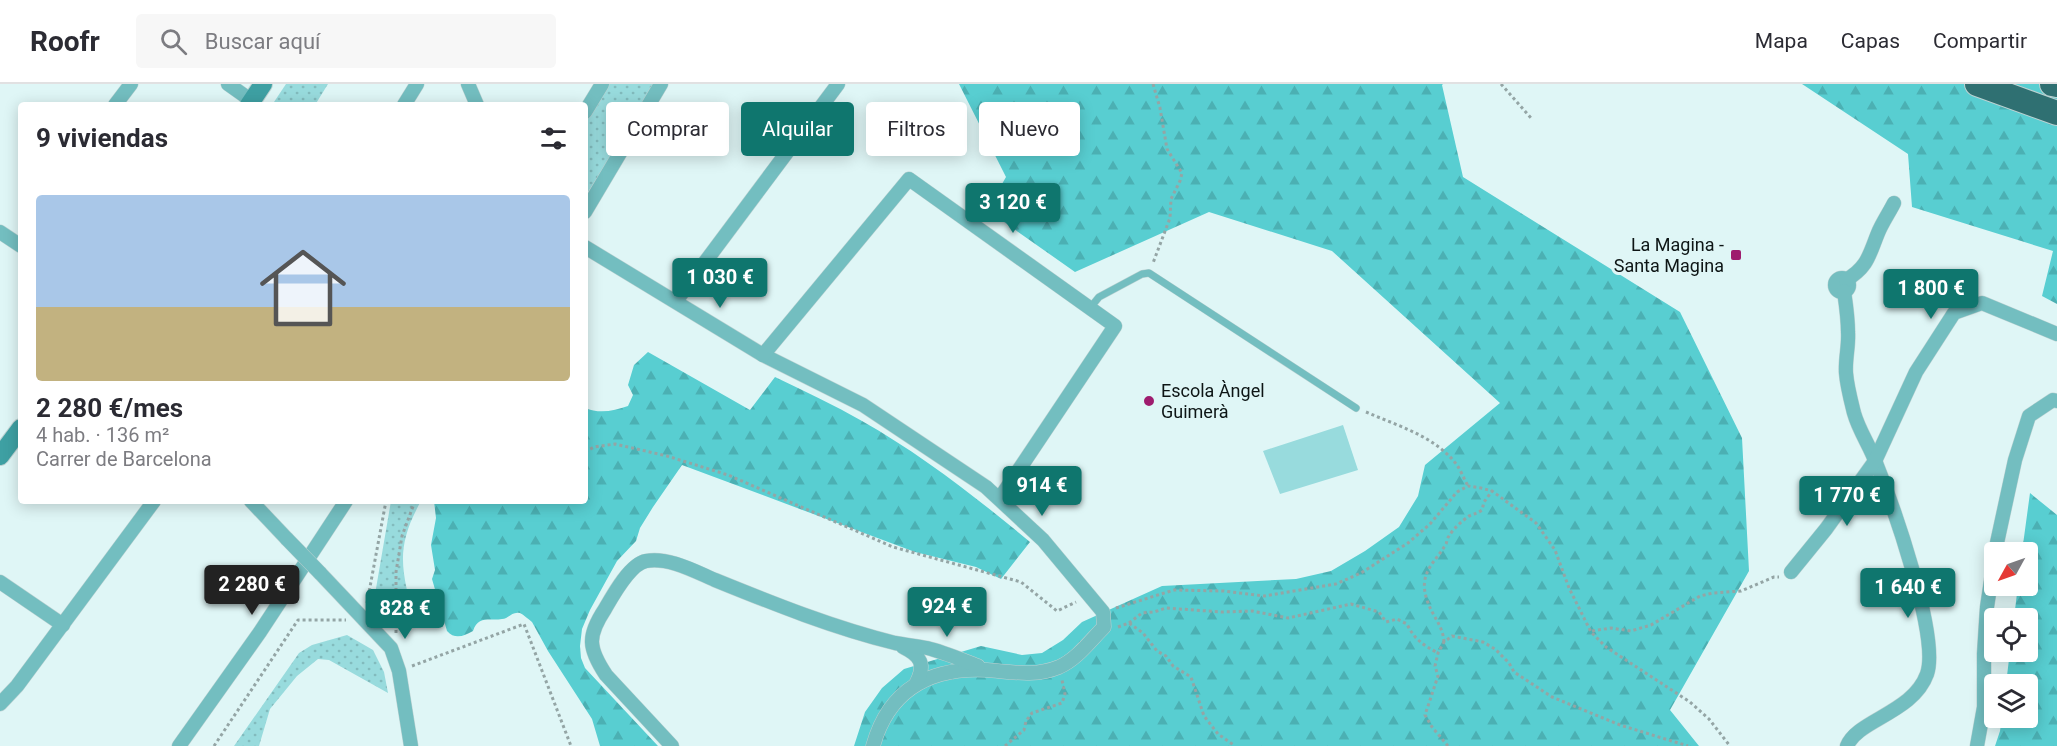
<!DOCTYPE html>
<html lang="es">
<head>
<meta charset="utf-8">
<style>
  :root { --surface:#fff; --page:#f7f7f7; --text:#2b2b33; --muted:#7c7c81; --line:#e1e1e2; --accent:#0f766e }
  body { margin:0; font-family:Roboto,sans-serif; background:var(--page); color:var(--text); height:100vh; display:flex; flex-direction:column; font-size:22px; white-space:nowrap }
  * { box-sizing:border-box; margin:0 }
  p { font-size:20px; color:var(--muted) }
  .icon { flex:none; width:33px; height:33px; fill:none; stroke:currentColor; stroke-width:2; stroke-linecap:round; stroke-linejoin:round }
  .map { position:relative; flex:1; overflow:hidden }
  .details { position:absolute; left:18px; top:18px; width:570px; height:402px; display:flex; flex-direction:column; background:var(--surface); border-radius:6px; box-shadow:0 3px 15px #0003 }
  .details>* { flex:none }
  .guide { position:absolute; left:606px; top:18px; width:570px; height:54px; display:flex; gap:12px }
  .needle { width:39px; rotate:230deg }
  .tools { position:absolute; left:1984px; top:458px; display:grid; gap:12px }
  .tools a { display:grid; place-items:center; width:54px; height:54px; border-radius:6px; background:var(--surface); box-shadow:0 3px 15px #0003; font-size:30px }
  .price { position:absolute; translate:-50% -51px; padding:0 14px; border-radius:6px; background:var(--accent); color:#fff; font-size:20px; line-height:39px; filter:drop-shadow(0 2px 3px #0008) }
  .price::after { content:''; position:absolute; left:50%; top:36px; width:18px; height:14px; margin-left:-9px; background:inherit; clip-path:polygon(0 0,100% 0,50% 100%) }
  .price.selected { background:#222; color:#fff }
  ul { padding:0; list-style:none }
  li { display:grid; align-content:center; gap:12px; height:318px; padding:0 18px }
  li+li { border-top:2px solid var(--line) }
  li span { display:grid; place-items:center; height:186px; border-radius:6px; color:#555 }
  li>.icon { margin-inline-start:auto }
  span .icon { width:108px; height:108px; fill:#fffc; stroke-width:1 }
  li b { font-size:26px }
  h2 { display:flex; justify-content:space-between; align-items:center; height:72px; padding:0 18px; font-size:26px }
  .chip { padding:0 21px; border-radius:6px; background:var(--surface); box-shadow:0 3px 15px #0003; font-size:21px; line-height:54px }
  .chip.selected { background:var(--accent); color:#fff }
  header { display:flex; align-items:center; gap:36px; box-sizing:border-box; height:84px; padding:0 30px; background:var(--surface); border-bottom:2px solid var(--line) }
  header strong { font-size:28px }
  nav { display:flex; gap:33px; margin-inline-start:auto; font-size:21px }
  .search { width:420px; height:54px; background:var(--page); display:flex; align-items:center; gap:15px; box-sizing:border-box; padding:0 21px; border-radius:6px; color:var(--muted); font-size:22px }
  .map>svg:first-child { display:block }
  .forest { fill:url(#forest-firs) }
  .park { fill:url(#park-dots) }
  .pitch { fill:#98dbdd }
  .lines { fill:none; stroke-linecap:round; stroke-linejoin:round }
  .lane-casing { stroke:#bdd2d2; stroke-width:8 }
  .street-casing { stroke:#bdd2d2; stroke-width:15 }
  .secondary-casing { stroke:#bdd2d2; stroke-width:20 }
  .highway-casing { stroke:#bdd2d2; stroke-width:26 }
  .path { stroke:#94a5a5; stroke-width:3; stroke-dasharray:3 3; stroke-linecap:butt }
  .lane { stroke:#73bec0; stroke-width:7 }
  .street { stroke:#73bec0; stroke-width:14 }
  .secondary { stroke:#3ea0a3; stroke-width:18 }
  .highway { stroke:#2f7072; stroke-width:24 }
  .street-bridge-casing { stroke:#bdd2d2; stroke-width:15; stroke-linecap:butt }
  .street-bridge { stroke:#73bec0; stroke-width:14 }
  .poi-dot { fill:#9e1c6e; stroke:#dff6f6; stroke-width:2 }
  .labels { text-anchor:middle; stroke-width:6; stroke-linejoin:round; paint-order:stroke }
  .poi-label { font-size:18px; fill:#0d1515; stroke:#dff6f6; text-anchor:end }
</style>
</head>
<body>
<header>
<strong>Roofr</strong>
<div class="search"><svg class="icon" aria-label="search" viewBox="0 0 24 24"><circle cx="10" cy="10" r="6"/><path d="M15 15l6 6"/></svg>Buscar aquí</div>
<nav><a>Mapa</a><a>Capas</a><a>Compartir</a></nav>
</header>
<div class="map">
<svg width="2057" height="662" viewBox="0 0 2057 662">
  <defs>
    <pattern id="forest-firs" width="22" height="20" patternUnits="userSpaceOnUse" patternTransform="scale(1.5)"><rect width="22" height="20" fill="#58ced1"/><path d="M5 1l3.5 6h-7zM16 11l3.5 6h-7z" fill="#4bb0b3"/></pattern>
    <pattern id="park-dots" width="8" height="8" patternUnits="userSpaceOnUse" patternTransform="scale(1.5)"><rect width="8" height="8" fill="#98dbdd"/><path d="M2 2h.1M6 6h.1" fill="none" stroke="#82bbbd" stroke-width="1.8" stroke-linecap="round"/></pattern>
  </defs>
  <rect width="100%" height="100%" fill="#dff6f6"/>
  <!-- forest -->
  <g class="forest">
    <path d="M959 0H1443L1442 1 1463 93 1680 228 1742 354 1749 487 1670 626 1699 662H854L865 628 882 604 904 585 981 562 1022 571 1042 569 1063 556 1082 538 1162 502 1296 495 1331 487 1365 467 1399 443 1418 412 1425 381 1500 319 1332 167 1209 128 1075 188 987 126 1006 93Z"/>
    <path d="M1802 0H2057V220L2042 212 2053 167 1912 123 1908 70Z"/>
    <path d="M648 268 750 326 775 293C804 307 834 321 862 337 922 371 977 414 1030 458L1001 495 976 483 915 468 682 381 653 423 640 444 636 457 617 477 590 526 582 545 580 562 581 574 585 584 658 662H600L592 635 548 567 532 538C528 535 524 531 520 529 512 527 508 535 502 535 490 537 478 531 473 547 464 552 455 556 447 547L432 495 435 486 431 461 436 434 434 417H585V324C599 330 614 327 628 322L633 311 628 301 634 281Z"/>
    <path d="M2030 409 2057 431V662H1995L2000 647 2002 633H2028V600H2006L2010 567H2028V534H2014L2018 501H2028V468H2022Z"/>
  </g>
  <!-- park -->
  <g class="park">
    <path d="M286 0H328L315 21H272Z"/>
    <path d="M604 0H656L585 113V33Z"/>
    <path d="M391 417H421C393 467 403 488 415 540L373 522Z"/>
    <path d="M347 551 373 566 384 588 388 609 329 576 318 575 297 592 270 625 259 662H234L299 569 312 561Z"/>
  </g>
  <!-- pitch -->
  <path class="pitch" d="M1343 341 1358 386 1280 410 1263 367Z"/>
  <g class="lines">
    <defs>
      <path id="lane" d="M1090 224 1099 213 1142 190 1149 189 1356 324"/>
      <g id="street">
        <path d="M228 0 252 17"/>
        <path d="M468 0 477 21"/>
        <path d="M115 21 131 0"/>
        <path d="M404 21 417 0"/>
        <path d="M585 28 602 0"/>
        <path d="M585 128 661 0"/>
        <path d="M0 148 21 162"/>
        <path d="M585 163 763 271 863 321 986 403 1043 456 1103 528 1104 543C1090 557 1077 575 1059 583 1035 593 1012 588 987 586 930 583 889 605 873 662"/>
        <circle cx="1842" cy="201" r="7"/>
        <path d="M1846 196C1868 183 1869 171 1878 149 1882 139 1889 129 1894 119"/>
        <path d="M1844 207C1846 221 1848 234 1848 248 1849 262 1845 275 1846 289 1847 302 1851 317 1854 329 1859 347 1870 362 1876 379 1892 419 1940 553 1927 590 1913 629 1857 636 1847 662"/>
        <path d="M676 217 838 0"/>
        <path d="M763 271 909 95 1115 242 1000 414"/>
        <path d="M251 417 287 455"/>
        <path d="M1995 468 2015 376 2029 332 2053 316 2057 317"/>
        <path d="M1791 488 1826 445 1875 377 1916 288 1954 229 1982 219 2057 250"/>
        <path d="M320 489 391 564 399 587 411 662"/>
        <path d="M0 498 63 541"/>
        <path d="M903 563C921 572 926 580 916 600"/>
        <path d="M0 620 17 602 154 417"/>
        <path d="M179 662 260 548 346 417"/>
        <path d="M672 662 606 591C588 564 587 552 605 525 613 511 630 480 646 477 669 473 694 487 715 496 774 520 834 544 895 559 906 561 917 562 927 564 944 568 962 576 978 582"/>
        <path d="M1977 662 1984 623V570L1987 523 1995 470"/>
      </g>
      <g id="secondary">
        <path d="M249 21 263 0"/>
        <path d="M0 372 21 344"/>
      </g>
      <g id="highway">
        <path d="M1977 0 2057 29"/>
        <path d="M2052 0 2057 1"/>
      </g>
    </defs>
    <!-- lane casing -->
    <use href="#lane" class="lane-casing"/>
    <!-- street casing -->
    <use href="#street" class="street-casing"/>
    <!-- secondary casing -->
    <use href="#secondary" class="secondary-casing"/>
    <!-- highway casing -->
    <use href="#highway" class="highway-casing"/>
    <!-- path -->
    <g class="path">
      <path d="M1153 0 1160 24 1167 65 1182 89 1180 97 1171 115 1170 134 1153 179"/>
      <path d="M1501 0 1531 34"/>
      <path d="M1366 328C1398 342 1435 352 1457 381 1461 387 1464 395 1468 402"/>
      <path d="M585 368 594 363 615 360 667 372 728 391 893 463 1021 498 1057 527 1076 518"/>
      <path d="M367 519 386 417"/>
      <path d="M1116 524 1174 506 1224 507 1264 512 1336 500 1361 489 1408 459 1430 440 1457 408 1468 402 1481 404 1492 407 1536 439 1555 466 1569 504 1591 548 1606 563 1690 618 1709 635 1730 662"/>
      <path d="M1129 539 1142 529 1154 528 1166 524 1222 528 1252 527 1288 534 1351 520 1379 528 1386 538 1397 535 1407 540C1414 555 1423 561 1438 569"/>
      <path d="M1118 543 1129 539 1143 549 1157 567 1166 572 1173 582 1191 593 1204 632 1218 650 1235 662"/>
      <path d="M1592 547 1611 544 1631 547 1651 541 1700 512 1713 509 1741 507 1774 493H1779"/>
      <path d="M396 549V488L402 452 415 417"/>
      <path d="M1444 558C1443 541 1432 532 1427 516 1418 489 1434 480 1446 460 1447 458 1447 454 1449 452 1453 445 1463 436 1469 432 1474 430 1478 429 1482 426L1484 418 1492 407"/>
      <path d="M412 582 524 540 571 662"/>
      <path d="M214 662 298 536H346"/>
      <path d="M1005 662 1024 646 1026 637 1032 629 1062 619 1065 610 1062 596"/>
      <path d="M1448 662 1432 643 1425 631 1438 592 1435 582 1438 569 1444 558 1452 552 1483 558 1495 565 1509 579 1514 588 1552 613 1620 641 1688 662"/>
    </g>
    <!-- lane -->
    <use href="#lane" class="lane"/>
    <!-- street -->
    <use href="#street" class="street"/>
    <!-- secondary -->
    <use href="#secondary" class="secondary"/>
    <!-- highway -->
    <use href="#highway" class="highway"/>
    <defs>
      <path id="street-bridge" d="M287 455 320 489"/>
    </defs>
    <!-- street-bridge casing -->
    <use href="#street-bridge" class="street-bridge-casing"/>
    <!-- street-bridge -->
    <use href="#street-bridge" class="street-bridge"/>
  </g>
  <!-- markers -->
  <g class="poi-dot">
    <rect x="1730" y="165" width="12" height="12" rx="3"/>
    <circle cx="1149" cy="317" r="6"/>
  </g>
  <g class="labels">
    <!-- poi labels -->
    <g class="poi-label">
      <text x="1724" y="167">La Magina -<tspan x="1724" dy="21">Santa Magina</tspan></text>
      <text x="1161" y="313" text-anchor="start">Escola Àngel<tspan x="1161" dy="21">Guimerà</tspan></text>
    </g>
  </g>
</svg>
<div class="tools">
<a><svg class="needle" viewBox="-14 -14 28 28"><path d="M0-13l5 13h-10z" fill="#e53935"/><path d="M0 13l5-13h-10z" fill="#7c7c81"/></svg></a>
<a><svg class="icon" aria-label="locate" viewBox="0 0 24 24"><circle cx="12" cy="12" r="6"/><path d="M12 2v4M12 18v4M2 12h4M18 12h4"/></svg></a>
<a><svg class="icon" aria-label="layers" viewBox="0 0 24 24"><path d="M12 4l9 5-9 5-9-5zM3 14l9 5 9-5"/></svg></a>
</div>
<b class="price" style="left:1013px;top:150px">3 120 €</b>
<b class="price" style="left:720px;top:225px">1 030 €</b>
<b class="price" style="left:1931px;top:236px">1 800 €</b>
<b class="price" style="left:1042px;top:433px">914 €</b>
<b class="price" style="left:1847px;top:443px">1 770 €</b>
<b class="price selected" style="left:252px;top:532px">2 280 €</b>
<b class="price" style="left:1908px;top:535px">1 640 €</b>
<b class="price" style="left:947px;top:554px">924 €</b>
<b class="price" style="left:405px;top:556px">828 €</b>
<div class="guide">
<a class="chip">Comprar</a>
<a class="chip selected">Alquilar</a>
<a class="chip">Filtros</a>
<a class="chip">Nuevo</a>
</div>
<section class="details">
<h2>9 viviendas<svg class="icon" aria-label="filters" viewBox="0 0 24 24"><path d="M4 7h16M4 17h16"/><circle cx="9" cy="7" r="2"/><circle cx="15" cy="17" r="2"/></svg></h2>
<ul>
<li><span style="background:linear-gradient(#a9c7e8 60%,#c2b280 0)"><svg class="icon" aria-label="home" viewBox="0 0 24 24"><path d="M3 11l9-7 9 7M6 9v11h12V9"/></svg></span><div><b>2 280 €/mes</b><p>4 hab. · 136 m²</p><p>Carrer de Barcelona</p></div></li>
</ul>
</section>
</div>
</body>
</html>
